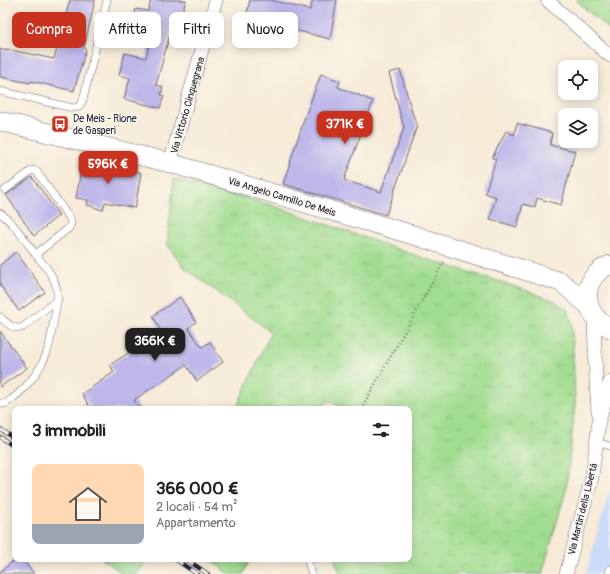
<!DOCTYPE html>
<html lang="it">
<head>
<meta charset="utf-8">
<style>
  :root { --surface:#fff; --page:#f2f2f2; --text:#202124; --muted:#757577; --accent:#c8321e }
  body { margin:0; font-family:Pangolin,sans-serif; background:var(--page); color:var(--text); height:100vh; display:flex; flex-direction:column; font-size:15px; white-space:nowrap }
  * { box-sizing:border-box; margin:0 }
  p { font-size:13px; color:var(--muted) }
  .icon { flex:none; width:22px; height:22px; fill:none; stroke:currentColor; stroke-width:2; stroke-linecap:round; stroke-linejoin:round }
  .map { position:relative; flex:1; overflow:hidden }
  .side { position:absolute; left:12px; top:406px; width:400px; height:156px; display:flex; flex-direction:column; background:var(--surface); border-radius:8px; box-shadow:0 2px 10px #0003 }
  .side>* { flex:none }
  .top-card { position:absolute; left:12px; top:12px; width:400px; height:36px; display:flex; gap:8px }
  .tools { position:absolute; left:558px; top:60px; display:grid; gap:8px }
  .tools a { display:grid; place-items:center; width:40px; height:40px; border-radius:8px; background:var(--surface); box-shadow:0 2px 10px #0003; font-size:20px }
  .price { position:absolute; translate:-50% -34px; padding:0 9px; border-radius:8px; background:var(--accent); color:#fff; font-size:13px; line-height:26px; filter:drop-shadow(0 1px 2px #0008) }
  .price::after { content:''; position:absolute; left:50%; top:24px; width:12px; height:9px; margin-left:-6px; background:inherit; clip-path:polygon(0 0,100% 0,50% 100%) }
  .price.selected { background:#222; color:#fff }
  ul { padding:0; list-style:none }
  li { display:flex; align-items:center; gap:12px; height:100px; padding:0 20px }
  li span { display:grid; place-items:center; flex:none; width:112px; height:80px; border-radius:8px; color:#555 }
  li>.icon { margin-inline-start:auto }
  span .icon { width:48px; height:48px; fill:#fffc; stroke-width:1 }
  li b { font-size:17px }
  h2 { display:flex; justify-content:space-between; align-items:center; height:48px; padding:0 20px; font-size:17px }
  .pill { padding:0 14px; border-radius:8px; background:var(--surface); box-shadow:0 2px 10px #0003; font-size:14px; line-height:36px }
  .pill.selected { background:var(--accent); color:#fff }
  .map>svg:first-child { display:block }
  .built { fill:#cbdbf9 }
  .grass { fill:url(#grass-tufts); stroke:#628066 }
  .garden { fill:#a1dd90; stroke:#628066 }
  .building { fill:#beb8ea }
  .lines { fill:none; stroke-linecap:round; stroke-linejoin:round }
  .lane-casing { stroke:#6d6872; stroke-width:8 }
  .street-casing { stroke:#6d6872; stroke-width:14 }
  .secondary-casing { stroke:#6d6872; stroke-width:20 }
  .path { stroke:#6d6872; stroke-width:2.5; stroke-dasharray:1 3; stroke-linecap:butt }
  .lane { stroke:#fff; stroke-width:7 }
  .street { stroke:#fff; stroke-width:13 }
  .secondary { stroke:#fff; stroke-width:19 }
  .rail-casing { stroke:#22223b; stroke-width:4.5 }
  .rail { stroke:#fbf7ec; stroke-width:3; stroke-dasharray:9; stroke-linecap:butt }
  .labels { text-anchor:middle; stroke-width:3; stroke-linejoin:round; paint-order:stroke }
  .street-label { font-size:10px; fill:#22223b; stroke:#fbf7ec }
  .poi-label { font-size:10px; fill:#22223b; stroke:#fbf7ec; text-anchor:start }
</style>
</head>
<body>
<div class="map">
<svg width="610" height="574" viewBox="0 0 610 574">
  <defs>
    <pattern id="grass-tufts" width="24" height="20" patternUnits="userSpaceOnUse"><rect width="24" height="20" fill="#a1dd90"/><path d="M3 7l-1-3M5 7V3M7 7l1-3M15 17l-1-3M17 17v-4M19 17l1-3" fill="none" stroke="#8abd7d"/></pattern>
  </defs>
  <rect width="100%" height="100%" fill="#fbf7ec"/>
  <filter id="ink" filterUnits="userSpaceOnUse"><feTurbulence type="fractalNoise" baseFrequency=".025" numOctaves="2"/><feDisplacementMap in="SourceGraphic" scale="8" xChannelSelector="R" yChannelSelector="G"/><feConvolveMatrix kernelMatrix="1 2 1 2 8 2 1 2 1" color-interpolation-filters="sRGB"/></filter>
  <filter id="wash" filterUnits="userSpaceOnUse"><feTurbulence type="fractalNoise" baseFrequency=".012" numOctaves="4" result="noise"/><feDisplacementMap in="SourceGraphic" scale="16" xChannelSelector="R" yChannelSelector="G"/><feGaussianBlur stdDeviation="0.9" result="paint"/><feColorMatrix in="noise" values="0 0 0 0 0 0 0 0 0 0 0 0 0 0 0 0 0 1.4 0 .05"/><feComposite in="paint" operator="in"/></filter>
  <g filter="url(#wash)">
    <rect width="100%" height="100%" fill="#f7ebd8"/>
    <!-- built -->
    <path class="built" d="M610 488V574H586Z"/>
    <!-- grass -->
    <g class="grass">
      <path d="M576 0H610V31Z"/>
      <path d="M174 179 265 203 423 258 498 281 553 300 567 309 572 324 575 404 566 490 542 574H341L334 559H409V409H344L328 400 323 409H236L271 332 184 267 167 244Z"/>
      <path d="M209 559H250L243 574H230Z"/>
    </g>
    <!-- garden -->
    <path class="garden" d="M102 559H145L147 560 137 574H123Z"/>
    <g id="blocks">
      <!-- building -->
      <g class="building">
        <path d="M70 0H95L84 48 86 49 74 91 31 81 30 83 0 77V49L6 51V49L54 59 63 28 69 2 70 3Z"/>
        <path d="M151 0H186L180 21 174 19 156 85 163 87 161 95 164 96 160 108 124 99 130 78 119 75 125 53 146 58 151 36 131 30 136 9 148 11Z"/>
        <path d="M250 0H270L310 10 313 0H337L330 39 246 18Z"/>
        <path d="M400 70 412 112 417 126 386 215 283 184 305 117 321 74 340 81 338 87 373 101 344 180 381 192 404 128 389 73Z"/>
        <path d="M517 123 552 133 550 145 575 151 561 205 537 198 535 207 523 204 517 227 490 219 496 197 485 193 496 159 492 158 506 131 514 135Z"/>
        <path d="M83 159 132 169 133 170 141 173 135 208 105 202 103 210 87 205 88 200 76 198Z"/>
        <path d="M32 177 59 215 34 236 6 195Z"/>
        <path d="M16 252 45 292 19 311 0 285V265Z"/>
        <path d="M180 297 196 322 188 328 202 347 210 342 223 362 197 381 186 365 134 400 140 409H91L82 394 114 372 110 365 136 348 141 355 165 339 153 316Z"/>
        <path d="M0 331 27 368 0 387Z"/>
        <path d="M16 559H22L34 574H0V572Z"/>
      </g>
    </g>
  </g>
  <g filter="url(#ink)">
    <use href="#blocks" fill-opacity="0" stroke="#6d6872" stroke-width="1"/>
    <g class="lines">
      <defs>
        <g id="lane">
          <path d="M0 91 73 108 79 107 83 100 107 0"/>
          <path d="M5 190 31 171 34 170 37 172 70 219 71 223 69 228 36 254"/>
          <path d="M0 213C15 224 25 240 36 255 43 264 53 274 56 286 59 297 56 308 54 319 52 330 51 342 47 352 40 373 23 392 5 404L0 403"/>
          <path d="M0 317C7 323 14 331 23 327L58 299"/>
          <path d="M596 442 610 446"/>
          <path d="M308 562 312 574"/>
          <path d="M609 574 610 569"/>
        </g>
        <g id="street">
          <path d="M547 0 610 56"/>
          <path d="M170 163 216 0"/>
          <path d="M594 316 596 380 598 411"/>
          <path d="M566 574 592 477 599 421 610 382"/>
        </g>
        <g id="secondary">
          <path d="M0 121 170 163 413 235 561 282 588 305"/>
          <path d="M610 265C579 277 581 315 610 328"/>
        </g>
      </defs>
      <!-- lane casing -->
      <use href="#lane" class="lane-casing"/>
      <!-- street casing -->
      <use href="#street" class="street-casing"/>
      <!-- secondary casing -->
      <use href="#secondary" class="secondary-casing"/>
      <!-- path -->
      <path class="path" d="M361 409 444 262"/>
      <!-- lane -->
      <use href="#lane" class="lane"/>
      <!-- street -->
      <use href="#street" class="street"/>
      <!-- secondary -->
      <use href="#secondary" class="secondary"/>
      <defs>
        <g id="rail">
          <path d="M0 429 15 439"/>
          <path d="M0 437 15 447"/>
          <path d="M175 559 197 574"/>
          <path d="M186 559 208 574"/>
        </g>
      </defs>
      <!-- rail casing -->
      <use href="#rail" class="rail-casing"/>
      <!-- rail -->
      <use href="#rail" class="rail"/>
    </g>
  </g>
  <!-- icons -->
  <defs>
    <symbol id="bus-square" viewBox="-11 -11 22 22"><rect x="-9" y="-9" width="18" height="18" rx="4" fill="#c8321e" stroke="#fbf7ec"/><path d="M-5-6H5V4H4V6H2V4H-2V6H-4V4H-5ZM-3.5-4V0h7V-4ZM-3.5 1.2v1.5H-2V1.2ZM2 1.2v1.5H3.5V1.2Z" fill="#fff"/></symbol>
  </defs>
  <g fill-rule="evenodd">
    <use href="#bus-square" x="50" y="114" width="20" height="20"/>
  </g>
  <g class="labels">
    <!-- street labels -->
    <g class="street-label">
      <text transform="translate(187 105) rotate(-74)" y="4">Via Vittorio Cinquegrana</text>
      <text transform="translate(282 196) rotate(17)" y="4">Via Angelo Camillo De Meis</text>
      <text transform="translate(582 509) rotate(-76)" y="4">Via Martiri della Libertà</text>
    </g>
    <!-- poi labels -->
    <g class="poi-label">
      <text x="73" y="122">De Meis - Rione<tspan x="73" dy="12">de Gasperi</tspan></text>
    </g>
  </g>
</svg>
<div class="tools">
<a><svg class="icon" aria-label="locate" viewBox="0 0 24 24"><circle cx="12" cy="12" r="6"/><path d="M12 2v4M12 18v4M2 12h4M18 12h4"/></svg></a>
<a><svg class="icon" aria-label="layers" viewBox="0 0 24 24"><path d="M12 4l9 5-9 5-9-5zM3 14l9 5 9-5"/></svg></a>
</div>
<b class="price" style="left:345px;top:145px">371K €</b>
<b class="price" style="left:108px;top:185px">596K €</b>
<b class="price selected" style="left:155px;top:362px">366K €</b>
<div class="top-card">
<a class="pill selected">Compra</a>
<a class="pill">Affitta</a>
<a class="pill">Filtri</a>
<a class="pill">Nuovo</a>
</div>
<section class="side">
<h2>3 immobili<svg class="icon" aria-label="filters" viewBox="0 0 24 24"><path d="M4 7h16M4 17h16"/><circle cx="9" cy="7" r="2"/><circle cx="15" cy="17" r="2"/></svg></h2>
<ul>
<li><span style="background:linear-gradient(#ffd9b3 75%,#9aa5b1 0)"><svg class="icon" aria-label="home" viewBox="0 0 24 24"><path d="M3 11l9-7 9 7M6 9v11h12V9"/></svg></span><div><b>366 000 €</b><p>2 locali · 54 m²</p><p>Appartamento</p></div></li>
</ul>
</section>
</div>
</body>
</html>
